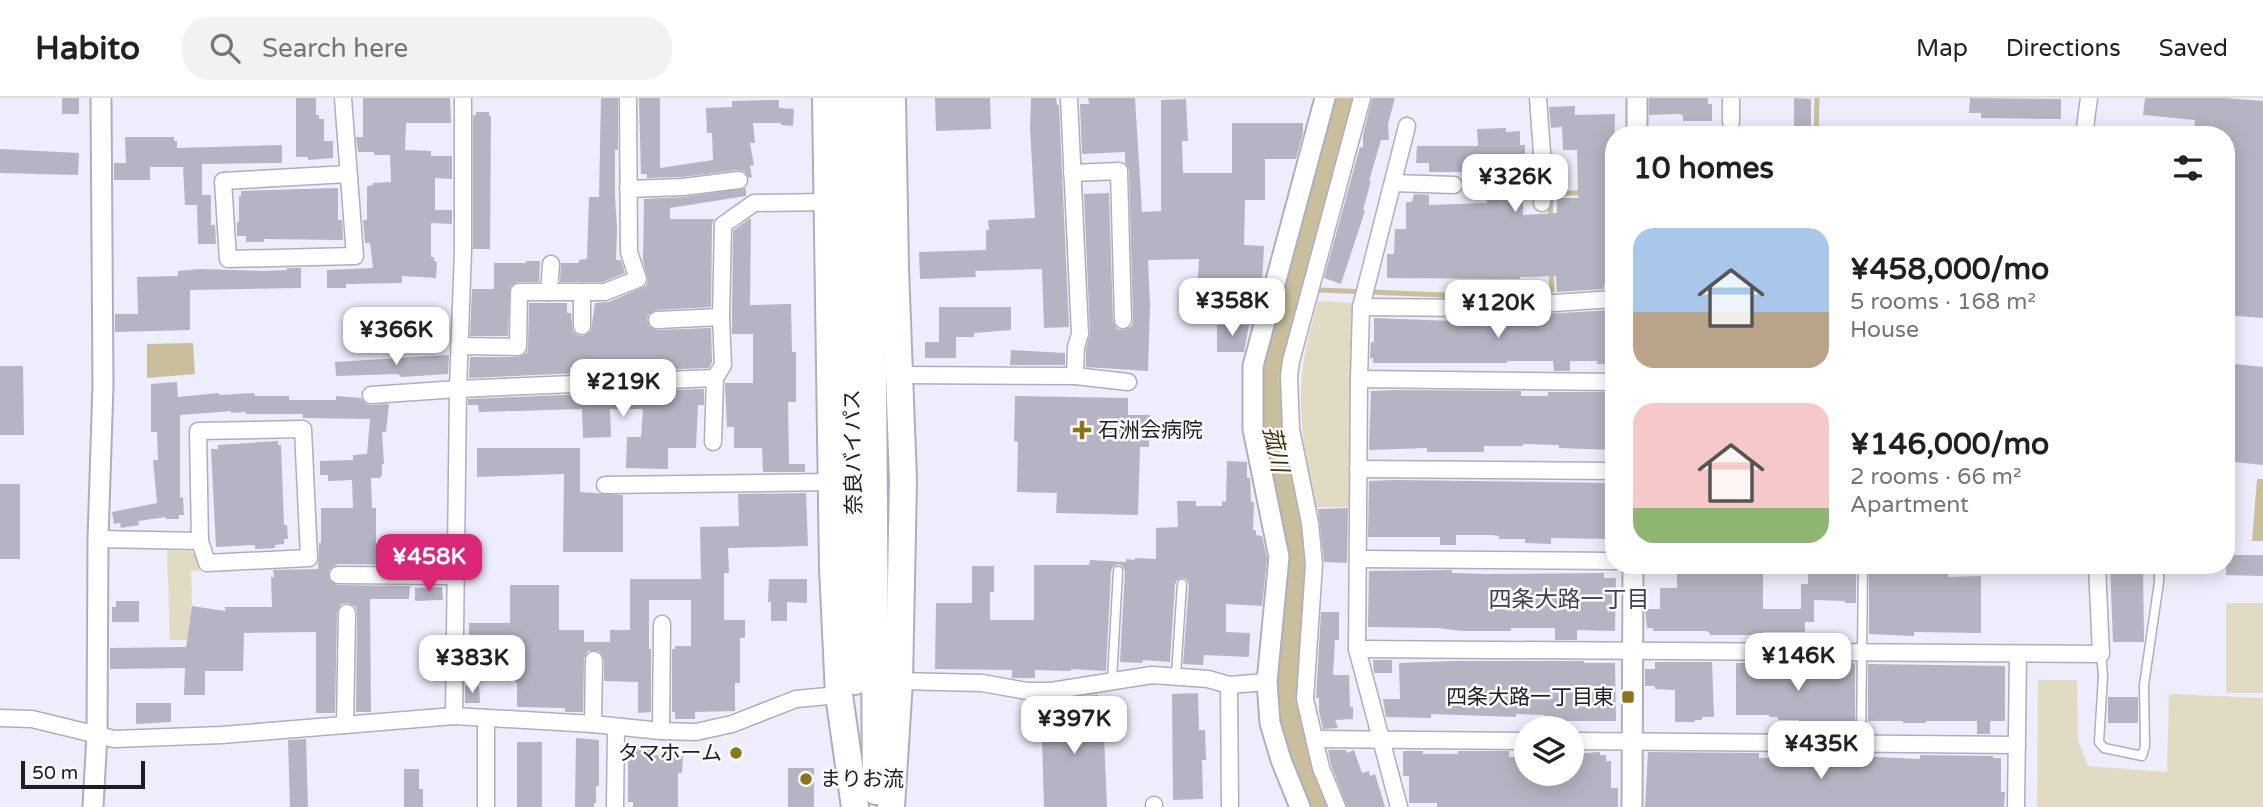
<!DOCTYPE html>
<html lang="en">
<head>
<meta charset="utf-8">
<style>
  :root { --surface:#fff; --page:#f2f2f2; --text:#202124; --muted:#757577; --line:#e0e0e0; --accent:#db2777 }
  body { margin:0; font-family:"Varela Round","Noto Sans JP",sans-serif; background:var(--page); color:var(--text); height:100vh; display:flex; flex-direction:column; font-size:26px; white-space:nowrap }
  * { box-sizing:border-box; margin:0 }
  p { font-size:23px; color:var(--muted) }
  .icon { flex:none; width:38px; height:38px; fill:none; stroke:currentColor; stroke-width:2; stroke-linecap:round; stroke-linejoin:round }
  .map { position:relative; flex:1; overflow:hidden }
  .side { position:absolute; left:1605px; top:28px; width:630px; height:448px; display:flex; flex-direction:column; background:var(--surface); border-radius:28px; box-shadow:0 4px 18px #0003 }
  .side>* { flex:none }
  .controls { position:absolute; left:1514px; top:618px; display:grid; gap:14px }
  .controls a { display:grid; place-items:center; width:70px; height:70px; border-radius:50%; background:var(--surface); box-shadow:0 4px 18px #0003; font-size:35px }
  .scale { position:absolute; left:21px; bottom:18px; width:124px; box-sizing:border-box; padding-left:7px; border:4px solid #1d1d22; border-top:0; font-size:19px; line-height:24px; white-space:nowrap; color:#1d1d22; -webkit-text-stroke:5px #fbfbfe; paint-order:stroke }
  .price { position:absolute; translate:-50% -60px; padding:0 16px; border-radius:14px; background:#fff; color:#222; font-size:23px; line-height:46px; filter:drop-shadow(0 2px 4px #0008) }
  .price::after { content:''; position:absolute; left:50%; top:42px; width:21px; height:16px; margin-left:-10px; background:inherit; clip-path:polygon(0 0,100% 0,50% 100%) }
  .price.on { background:var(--accent); color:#fff }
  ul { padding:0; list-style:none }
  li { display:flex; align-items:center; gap:21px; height:175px; padding:0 28px }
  li span { display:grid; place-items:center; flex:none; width:196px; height:140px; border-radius:21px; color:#555 }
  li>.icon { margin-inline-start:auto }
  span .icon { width:84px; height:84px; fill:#fffc; stroke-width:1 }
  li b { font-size:30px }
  h2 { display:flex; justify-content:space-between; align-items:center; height:84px; padding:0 28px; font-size:30px }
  header { display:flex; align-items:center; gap:42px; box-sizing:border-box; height:98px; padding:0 35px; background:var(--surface); border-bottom:2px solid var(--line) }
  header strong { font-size:33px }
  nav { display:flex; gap:38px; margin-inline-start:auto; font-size:24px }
  .search { width:490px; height:63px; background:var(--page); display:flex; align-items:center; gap:18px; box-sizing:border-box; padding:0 24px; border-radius:28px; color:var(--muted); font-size:26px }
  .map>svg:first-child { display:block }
  .green { fill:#e2dbc3 }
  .water { fill:#c9bf9c }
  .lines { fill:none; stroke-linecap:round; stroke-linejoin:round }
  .stream { stroke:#c9bf9c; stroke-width:5 }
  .river { stroke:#c9bf9c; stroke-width:30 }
  .building { fill:#b5b4c2 }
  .service-casing { stroke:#aeaebc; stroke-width:11 }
  .minor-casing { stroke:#aeaebc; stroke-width:19 }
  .tertiary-casing { stroke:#aeaebc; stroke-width:23 }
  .trunk-casing { stroke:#aeaebc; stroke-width:30 }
  .service { stroke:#fff; stroke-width:8 }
  .minor { stroke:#fff; stroke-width:16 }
  .tertiary { stroke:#fff; stroke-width:19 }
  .trunk { stroke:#fff; stroke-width:26 }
  .poi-dot { fill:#8c7519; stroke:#fbfbfe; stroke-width:2.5 }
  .labels { text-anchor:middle; stroke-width:5; stroke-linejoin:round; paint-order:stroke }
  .poi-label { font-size:21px; fill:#1d1d22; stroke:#fbfbfe; text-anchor:start }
  .street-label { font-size:21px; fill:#1d1d22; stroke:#fbfbfe }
  .water-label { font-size:23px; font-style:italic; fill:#3d3204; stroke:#fbfbfe }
  .neighbourhood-label { font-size:23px; fill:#41404c; stroke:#fbfbfe }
</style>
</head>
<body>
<header>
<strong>Habito</strong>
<div class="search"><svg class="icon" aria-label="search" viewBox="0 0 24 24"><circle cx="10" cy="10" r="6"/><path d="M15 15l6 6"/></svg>Search here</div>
<nav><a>Map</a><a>Directions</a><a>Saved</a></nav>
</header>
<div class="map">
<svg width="2263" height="709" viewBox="0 0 2263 709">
  <rect width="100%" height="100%" fill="#ededfb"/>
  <!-- green -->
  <g class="green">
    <path d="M1318 203 1353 205 1351 409H1315C1305 360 1296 311 1304 262 1307 242 1313 222 1318 203Z"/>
    <path d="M167 452 190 453 199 458V473H191L192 504 187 542H170Z"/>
    <rect x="2226" y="505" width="37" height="90"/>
    <path d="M2038 582H2077L2078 642 2088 668 2167 674 2169 596 2263 600V709H2037Z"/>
  </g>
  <!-- water -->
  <g class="water">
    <path d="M193 245 195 276 147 280V246Z"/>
    <path d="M2257 381H2263V443H2252Z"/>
  </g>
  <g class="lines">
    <!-- stream -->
    <g class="stream">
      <path d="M1816 37 1817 0"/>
      <path d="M1550 122 1551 98 1557 95H1582"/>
      <path d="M1294 191 1493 199 1543 195 1552 192 1551 174"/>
    </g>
    <!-- river -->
    <path class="river" d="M1313 709 1300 674 1285 611V562L1294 477V438L1269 336 1266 305 1268 268 1272 247 1285 203 1294 191 1303 170 1312 121 1342 29 1348 0"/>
  </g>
  <!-- building -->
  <g class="building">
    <rect x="62" y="0" width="17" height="16"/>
    <path d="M296 0H316V17H319V21H324V43H333V60L308 62V59H296Z"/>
    <path d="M363 0H450L451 25H406L405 52 431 53V58H452V81L435 80V112H452V126L431 125V159H434V163L437 164 436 180 402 178V185L346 186V190H327V172L373 170 370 145H365L363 122H367V88L373 87V85L391 84 390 57H374V54H358L356 39H363Z"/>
    <path d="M601 0H618V52H615V99L617 130 616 162H621L625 175 603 184H560L561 165H579V162L587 161 589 99H599Z"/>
    <path d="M639 0H660V70L713 62 712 35H707L706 10 732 9V3L779 2V10L794 11 793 28 781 27V25H753L755 45H750L754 67 750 68 752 79 749 80 744 73 738 72 682 79 647 80V76H641Z"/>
    <path d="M935 0H990L991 31 936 33Z"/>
    <path d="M1031 0H1056L1057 7H1059L1069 229 1044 230 1042 171 975 173 976 179 920 181 919 154 986 152V132H989L988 122 1035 120 1030 30Z"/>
    <path d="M1088 0H1135L1142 114 1161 113V2L1186 1 1188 43H1182L1183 75H1232V25H1303V35L1296 61H1265V102H1245L1244 147 1264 148 1262 186 1260 196H1255L1254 200 1197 197 1199 161 1148 162 1150 206 1148 273 1086 269V251L1090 236 1084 96 1109 95 1113 223 1117 231 1124 232 1132 228 1133 222 1129 72 1125 65V54L1082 56 1080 6H1089Z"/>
    <path d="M1372 0H1395L1388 26 1389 42H1381L1369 83H1371L1363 112 1365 113 1341 186 1324 180 1360 49 1363 50V37Z"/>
    <path d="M1649 0H1708V6H1712V23H1683V17L1678 16 1649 17Z"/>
    <path d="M1794 0 1811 1V37H1794Z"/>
    <path d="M1970 0 2061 1V21L1981 20V15H1969Z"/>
    <path d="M2145 0H2224L2263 3V220L2226 217V37H2194L2195 22 2143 17Z"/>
    <path d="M1575 8V17L1615 16 1614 78H1606L1607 103H1614V124H1610V150H1614V187H1604V191L1557 194 1556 178 1520 179V181L1387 180V156H1394L1395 131H1406V104H1412L1414 96 1429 97V107L1487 105V74H1429V65H1416L1417 48H1478L1477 31 1506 30V34L1520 33V47H1525V60H1522L1523 117 1557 115V100H1578L1577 52H1563L1562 29 1551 30 1549 9Z"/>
    <path d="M476 14H489V18H491L490 151H473V17H476Z"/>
    <path d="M125 39H174V43H177V50L282 47V65L202 66V97H211V127H215L216 146H198L197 107H185L183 69H150V82H114V65H126Z"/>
    <path d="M0 51 79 55 78 77 0 75Z"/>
    <path d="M338 90V122H342L343 142 264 141V144H246V138H237V124H239V98H241V93Z"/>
    <path d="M746 90V98L670 110V121H714L712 127 711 209 656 212 648 217 647 222 649 228 657 232 711 230 712 264 709 270 651 272V265L623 267V273L469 280 470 259H518L527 255 528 249 529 205H567V215H571L573 233 577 237 583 238 591 233 595 205 609 204 646 188 648 182 643 163 644 101 684 99Z"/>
    <path d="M749 121H751L750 207 791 206 792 254H796V304H788L789 366H805V374H763L762 350H734V329H727L725 285H753V236H732V219L733 133Z"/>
    <path d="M526 163H540L539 184H518L510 189 508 238H470L472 191H494V165H526Z"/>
    <path d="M287 170H301V190L190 192V232L115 234V216H138L137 179 178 178V173L200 171 264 173 287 172Z"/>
    <path d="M939 209H1011V232L974 235V239H956V260H925V244H939Z"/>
    <path d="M1614 212V267L1597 266V263H1570V273H1554L1553 263H1507V265H1373V260H1370L1371 244H1374V220L1453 223V221Z"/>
    <path d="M1217 227H1249L1244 254H1217Z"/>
    <path d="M1011 252 1065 255V267H1010Z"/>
    <path d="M449 257 448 276 401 279 400 277 396 276 336 278 335 264Z"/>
    <path d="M2226 265 2263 269V367L2226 363Z"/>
    <path d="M0 268H23L24 337H0Z"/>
    <path d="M177 284 178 299 219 295V297L254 295 255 298H289V302H336V298L361 300 366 306 371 307 389 306 386 334H382L384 366H382V377L380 380H371L372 410H376V446L441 448V464L411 465V467L338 466 329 472V482L337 487 410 488 409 501H370L371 614H356L357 515 356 509 348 505 341 506 337 515 335 615H316V534L244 535 243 573H205V597H184L185 570 110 571V550L186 549 192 508 225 513V509H272L271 479H274L273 472 318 471 319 445H321V410H353L352 382 328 383V377H320V363L353 362V357L367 356 370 321 303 320V316H246V314L231 315V313L180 317V400L183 399 184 417H179V421H166V419L138 423 139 427 121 430 120 425 114 426 112 414 157 405 153 362H158L157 334H151V286Z"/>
    <path d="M704 291V307H698L696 350H668V371L626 370 627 339H641L643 311H610L611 339 583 340 582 311 479 314 478 307H468V301L636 294V297L676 300 675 292Z"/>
    <path d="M1395 292 1521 293V298H1548V294H1611L1614 352 1559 350V347L1523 346V348H1484V354H1427V350L1369 352 1371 293Z"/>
    <path d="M1015 298 1128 300V317H1150L1149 349H1140L1138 417 1056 415 1057 395 1017 394 1018 344 1014 343Z"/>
    <path d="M278 343V347H281L284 427H287L288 441H284V446L275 447V450L255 451V447L216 449 211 351H218V347Z"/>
    <path d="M477 350H580V394L623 397V454H563L564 376 477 379Z"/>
    <path d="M1227 363 1247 364V380H1250L1251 404H1254L1253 432H1256V437L1262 438 1267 460 1262 508 1226 506V534L1250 535 1249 559 1204 557 1203 567 1183 566 1189 486 1186 481 1182 480 1177 482 1175 486 1170 564 1143 562 1142 565 1120 564 1125 473 1122 468 1118 466 1113 469 1111 473 1106 573 1071 571V573L1035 572V580H1012V572L935 571 936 505H972V468H994V494H990V522H1034V467H1089L1090 462 1126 464V461L1135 462V460L1156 461V430L1178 429 1177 403H1196V408H1222V403L1226 404Z"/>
    <path d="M1394 382 1611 385V388H1614V441L1551 440V446L1525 445V441H1499V438L1491 437H1456V447H1440V439H1368L1369 383Z"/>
    <rect x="0" y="386" width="20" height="75"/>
    <path d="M806 395 808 448 728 450 729 475H724V522H745V540H740V585H735V613L695 614V621H675V614H672V551H675V548H691V502H649V551H651V614L638 615V584L604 583V561L599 553H588L584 561 583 614H565V610L517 609V585L506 575H498V552H469V525H510V487H559V532H584V544H610V532H630V481H701L700 429 739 428 738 396Z"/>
    <path d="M1348 410 1347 465 1324 464 1318 411Z"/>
    <path d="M2226 457H2263V478L2226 477Z"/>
    <path d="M2110 467H2143L2144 544H2113Z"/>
    <path d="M1452 472V475L1486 476 1604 475V480H1616L1615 533 1577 532V542H1555V530H1511V533H1462L1438 530 1368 529 1369 473Z"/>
    <path d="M1708 473 1763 475V511H1801V486H1808V476L1812 474 1856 475V505H1845V503L1814 502V524H1805V534H1763V537H1710V535L1706 533H1653V530H1647L1645 511H1660V490H1677V476H1708Z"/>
    <path d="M1948 475V479L1981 478V535L1914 534V538L1869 536V476Z"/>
    <path d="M769 481H807V505L787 504V523H771V504H768Z"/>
    <path d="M442 489 443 502 415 503V490Z"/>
    <path d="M116 503H139V524H112V509H116Z"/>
    <path d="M1321 514H1339V542H1335L1333 577H1349L1350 609H1353V621L1335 622 1338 630 1323 631 1319 613V600H1316Z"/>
    <path d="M1373 562H1392V575H1374Z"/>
    <path d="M1455 563H1584V565H1615L1616 623H1564V622L1545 621V617L1516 616V619L1431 616V620L1386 619 1383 601H1400L1399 565Z"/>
    <path d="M1655 564H1712L1714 619H1702V622H1695V624H1675V592L1655 591V588H1645V571H1655Z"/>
    <path d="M1736 565H1795V569L1855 565V623L1848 625V630H1811L1810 624H1799V622H1778V619H1769V617H1736Z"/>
    <path d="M1868 566 2005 568V623H1990V636H1977V623H1926V625H1903V623H1868Z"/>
    <path d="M465 588H479L480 605H465Z"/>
    <path d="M1198 595 1199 632H1205L1206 662H1202L1203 701 1173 702 1172 596Z"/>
    <path d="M1098 597 1099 628 1102 627 1104 638 1107 709H1044L1041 609 1077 607V604H1085V598Z"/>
    <rect x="2108" y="599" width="30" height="26"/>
    <path d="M136 605H171V624L136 626Z"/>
    <path d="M576 640 599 642V688H596V705H594V709H575Z"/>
    <path d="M306 641 308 709H290L288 642Z"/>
    <rect x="517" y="644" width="25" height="65"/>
    <path d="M628 646H653V657L683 658 682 675H678V709H633V704H628Z"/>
    <path d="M1328 652H1346L1347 655 1354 652 1362 675 1369 673 1370 678 1375 676 1385 709H1347L1331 667Z"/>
    <path d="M1403 653H1423V656H1458V653H1509V659H1526V676H1572V656L1600 654V657H1606V663H1611V690H1618V709H1437V705H1409V678H1403Z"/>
    <path d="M1648 654 1759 655V660L1855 658 1920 661V657L1993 658V660H2001V694H2005L2004 709H1645Z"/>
    <rect x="788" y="670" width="26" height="39"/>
    <path d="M404 671H419V691H423V709H404Z"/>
  </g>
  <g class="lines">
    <defs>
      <g id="service">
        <path d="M2101 556 2103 578 2099 644 2104 650 2142 658 2145 648 2144 587 2159 484V467"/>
        <path d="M1176 577 1182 486"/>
        <path d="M1112 582 1118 473"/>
        <path d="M1861 646 1863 467"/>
      </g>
      <g id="minor">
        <path d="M343 0 355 158 228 161 223 83 348 76"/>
        <path d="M1069 0 1080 236 1076 249 1075 278"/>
        <path d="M1538 0 1543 68 1542 105"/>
        <path d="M1731 0V24"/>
        <path d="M2084 37 2089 0"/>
        <path d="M1072 75 1119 73 1123 222"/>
        <path d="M1393 85 1454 87"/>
        <path d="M628 91 683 89 739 82"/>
        <path d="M549 194 551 166"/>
        <path d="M582 194V228"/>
        <path d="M1361 209 1480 210 1614 201"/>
        <path d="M657 222 721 219"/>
        <path d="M459 248 518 249 519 194H605L638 181 629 154 628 0"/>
        <path d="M899 277 1075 278 1128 284"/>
        <path d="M1359 281 1614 284"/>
        <path d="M371 297 458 291 715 280 723 267 721 219 723 127 754 105 827 104"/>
        <path d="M713 344 715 280"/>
        <path d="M1358 371 1614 373"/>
        <path d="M605 387 831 384"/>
        <path d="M98 441 200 443 207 465 309 460 303 331 198 333 200 443"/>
        <path d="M1358 461 1614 463"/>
        <path d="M338 477 455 478"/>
        <path d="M1357 551 2101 556 2097 467"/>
        <path d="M899 583 982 585 1027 593H1051L1152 577 1208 581 1229 587 1267 584"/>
        <path d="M1229 587 1230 709"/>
        <path d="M454 618 458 291 463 153V0"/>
        <path d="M0 620 32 621 114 641 222 637 454 618 593 626 661 633 696 634 732 626 796 601 839 597"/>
        <path d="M486 620V709"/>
        <path d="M593 626 594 562"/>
        <path d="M345 627 347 515"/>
        <path d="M661 633 662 526"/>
        <path d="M1314 641 1526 643"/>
        <path d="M1572 643 2017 647"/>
        <path d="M1154 707V709"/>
        <path d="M615 709 616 630"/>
        <path d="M1337 709 1321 670 1305 601 1314 466 1310 425 1291 331 1289 278 1291 263 1362 0"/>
        <path d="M1399 709 1357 551 1359 281 1361 209 1407 28"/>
        <path d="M2016 709 2018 557"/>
      </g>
      <g id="tertiary">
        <path d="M1637 37V0"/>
        <path d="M93 709 97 636 98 441 103 287 101 0"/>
        <path d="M1300 709 1281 662 1270 625 1267 584 1279 459 1253 331V268L1325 0"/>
        <path d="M1632 709 1633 467"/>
      </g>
      <g id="trunk">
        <path d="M826 0 833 470 839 597 855 709"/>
        <path d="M845 0 855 469V583"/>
        <path d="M869 0 872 143 876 693"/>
        <path d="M891 709 899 583 903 382 895 170 892 0"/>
      </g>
    </defs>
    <!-- service casing -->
    <use href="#service" class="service-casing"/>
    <!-- minor casing -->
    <use href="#minor" class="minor-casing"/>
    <!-- tertiary casing -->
    <use href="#tertiary" class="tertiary-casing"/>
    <!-- trunk casing -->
    <use href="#trunk" class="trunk-casing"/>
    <!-- service -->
    <use href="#service" class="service"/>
    <!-- minor -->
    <use href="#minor" class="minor"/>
    <!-- tertiary -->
    <use href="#tertiary" class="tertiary"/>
    <!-- trunk -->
    <use href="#trunk" class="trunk"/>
  </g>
  <!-- markers -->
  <g class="poi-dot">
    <path d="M1078.5 321.5h7v7h7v7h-7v7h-7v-7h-7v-7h7z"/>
    <rect x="1621" y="592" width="14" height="14" rx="3.5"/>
    <circle cx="736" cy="655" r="7"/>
    <circle cx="806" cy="681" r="7"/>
  </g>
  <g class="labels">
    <!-- poi labels -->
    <g class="poi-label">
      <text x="1098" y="339">石洲会病院</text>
      <text x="1614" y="606" text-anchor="end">四条大路一丁目東</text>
      <text x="722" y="662" text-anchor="end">タマホーム</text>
      <text x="820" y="688">まりお流</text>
    </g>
    <!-- street labels -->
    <g class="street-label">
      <text transform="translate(853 354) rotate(-91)" y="7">奈良バイパス</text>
    </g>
    <!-- water labels -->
    <g class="water-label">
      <text transform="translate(1276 351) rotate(78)" y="8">菰川</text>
    </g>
    <!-- neighbourhood labels -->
    <g class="neighbourhood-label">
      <text x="1569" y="509">四条大路一丁目</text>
    </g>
  </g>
</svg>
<div class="controls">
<a><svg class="icon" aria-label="layers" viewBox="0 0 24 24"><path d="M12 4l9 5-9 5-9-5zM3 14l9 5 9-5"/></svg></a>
</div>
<div class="scale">50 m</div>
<b class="price" style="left:1515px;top:116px">¥326K</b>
<b class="price" style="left:1232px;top:240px">¥358K</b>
<b class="price" style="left:1498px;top:242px">¥120K</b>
<b class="price" style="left:396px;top:269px">¥366K</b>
<b class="price" style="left:623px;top:321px">¥219K</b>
<b class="price on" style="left:429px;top:496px">¥458K</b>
<b class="price" style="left:1798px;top:595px">¥146K</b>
<b class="price" style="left:472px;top:597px">¥383K</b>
<b class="price" style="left:1074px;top:658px">¥397K</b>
<b class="price" style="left:1821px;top:683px">¥435K</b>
<section class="side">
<h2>10 homes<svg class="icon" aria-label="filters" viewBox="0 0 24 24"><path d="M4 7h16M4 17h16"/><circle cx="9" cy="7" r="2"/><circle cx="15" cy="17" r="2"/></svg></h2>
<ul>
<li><span style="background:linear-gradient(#a9c7e8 60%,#b9a48a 0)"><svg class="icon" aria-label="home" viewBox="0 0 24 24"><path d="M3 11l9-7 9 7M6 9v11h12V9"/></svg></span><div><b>¥458,000/mo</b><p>5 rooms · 168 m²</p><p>House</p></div></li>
<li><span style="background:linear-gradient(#f6c9c9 75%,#8fb573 0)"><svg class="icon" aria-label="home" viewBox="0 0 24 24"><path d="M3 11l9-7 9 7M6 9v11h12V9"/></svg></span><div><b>¥146,000/mo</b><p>2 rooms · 66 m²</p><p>Apartment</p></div></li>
</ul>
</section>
</div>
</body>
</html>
